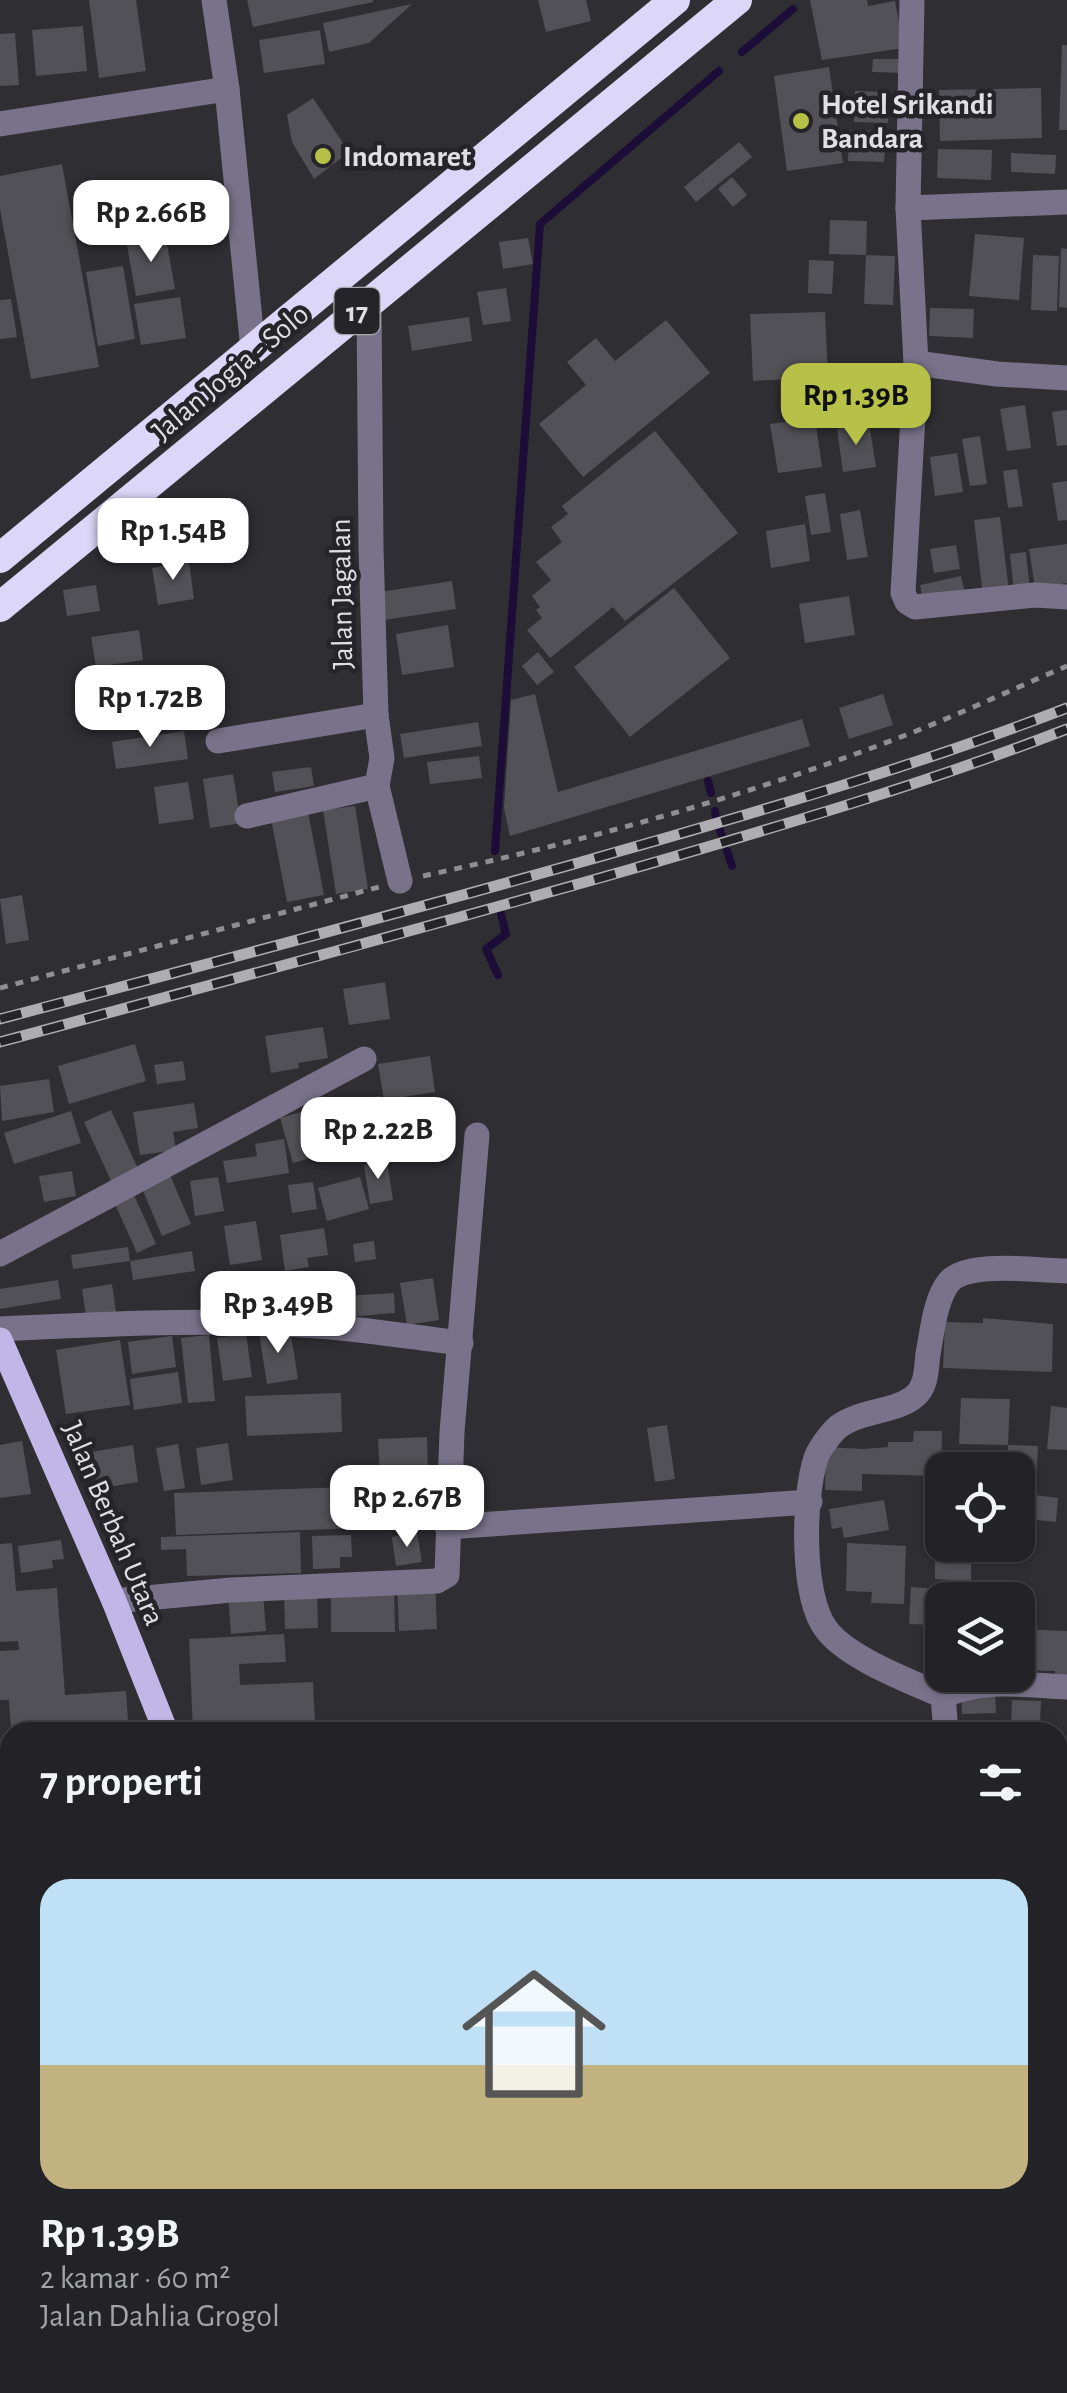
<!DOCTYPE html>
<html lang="id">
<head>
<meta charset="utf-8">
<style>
  :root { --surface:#232226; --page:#2f2f32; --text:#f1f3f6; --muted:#a3a4a7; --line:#403f43; --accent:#b7c148 }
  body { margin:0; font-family:"Alegreya Sans",sans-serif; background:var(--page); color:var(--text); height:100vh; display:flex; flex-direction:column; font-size:38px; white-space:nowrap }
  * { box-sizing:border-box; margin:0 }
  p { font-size:32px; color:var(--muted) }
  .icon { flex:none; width:55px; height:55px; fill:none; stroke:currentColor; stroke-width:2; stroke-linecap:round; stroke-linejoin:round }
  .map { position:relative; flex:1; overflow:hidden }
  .drawer { position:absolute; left:0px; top:1722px; width:1068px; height:672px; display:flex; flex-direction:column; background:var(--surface); border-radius:30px 30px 0 0; box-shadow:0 2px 8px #0004,0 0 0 2px var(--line) }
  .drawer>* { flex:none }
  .controls { position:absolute; left:925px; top:1452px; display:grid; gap:20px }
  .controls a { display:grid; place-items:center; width:110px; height:110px; border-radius:20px; background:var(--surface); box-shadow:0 2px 8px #0004,0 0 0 2px var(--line); font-size:50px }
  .price { position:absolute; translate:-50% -85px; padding:0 22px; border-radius:20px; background:#fff; color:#222; font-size:32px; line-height:65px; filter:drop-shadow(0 2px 5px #0008) }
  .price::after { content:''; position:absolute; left:50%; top:60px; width:30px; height:22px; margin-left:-15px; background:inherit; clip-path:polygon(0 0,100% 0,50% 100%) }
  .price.on { background:var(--accent); color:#111 }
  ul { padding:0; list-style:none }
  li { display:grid; align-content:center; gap:20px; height:530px; padding:0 40px }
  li+li { border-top:2px solid var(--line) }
  li span { display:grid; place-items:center; height:310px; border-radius:30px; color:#555 }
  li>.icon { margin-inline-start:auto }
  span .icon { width:180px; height:180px; fill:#fffc; stroke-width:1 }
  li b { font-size:42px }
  h2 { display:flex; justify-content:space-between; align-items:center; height:120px; padding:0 40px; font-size:42px }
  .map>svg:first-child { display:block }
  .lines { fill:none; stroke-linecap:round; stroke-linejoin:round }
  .stream { stroke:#1b0d37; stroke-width:8 }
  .building { fill:#525157 }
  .path { stroke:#8f8e92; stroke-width:5; stroke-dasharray:8 8; stroke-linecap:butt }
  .minor { stroke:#78738a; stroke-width:25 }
  .major { stroke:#c0b7e6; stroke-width:25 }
  .highway { stroke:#dcd6f8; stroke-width:30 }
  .rail-casing { stroke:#aeadb1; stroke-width:11 }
  .rail { stroke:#252429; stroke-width:8; stroke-dasharray:22; stroke-linecap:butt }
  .poi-dot { fill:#b7c148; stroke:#252429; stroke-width:4 }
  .labels { text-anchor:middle; stroke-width:9; stroke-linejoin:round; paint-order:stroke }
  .shield { fill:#252429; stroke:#a8a8ab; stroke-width:2.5 }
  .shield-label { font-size:28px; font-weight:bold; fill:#e0e0e3 }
  .poi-label { font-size:30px; font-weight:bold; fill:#e0e0e3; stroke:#252429; text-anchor:start }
  .street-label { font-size:30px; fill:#e0e0e3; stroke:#252429 }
</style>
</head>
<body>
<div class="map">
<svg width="1067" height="2393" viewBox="0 0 1067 2393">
  <rect width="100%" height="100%" fill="#2f2e33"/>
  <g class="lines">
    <!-- stream -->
    <g class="stream">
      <path d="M742 52 793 9"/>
      <path d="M708 781 711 793"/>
      <path d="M715 811 716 817"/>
      <path d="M720 830 722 836"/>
      <path d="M495 851 540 224 719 71"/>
      <path d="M727 851 732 866"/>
      <path d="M498 975 486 949 506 934 501 914"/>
    </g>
  </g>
  <!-- building -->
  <g class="building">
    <path d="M89 0H136L146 71 99 78Z"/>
    <path d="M247 0H373V2L253 27Z"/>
    <path d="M538 0H586L591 21 546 32Z"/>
    <path d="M810 0H867L868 6 895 1 904 48 822 60Z"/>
    <path d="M412 4 369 43 329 52 323 23Z"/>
    <path d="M83 26 87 71 36 76 32 30Z"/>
    <path d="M320 30 325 64 264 73 259 40Z"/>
    <path d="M15 33 19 85 0 86V34Z"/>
    <path d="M1062 45H1067V130H1059Z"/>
    <path d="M873 59H904L903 73 872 72Z"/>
    <path d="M829 67 843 163 787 171 774 76Z"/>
    <path d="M1041 88 1042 138 940 141 939 90Z"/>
    <path d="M855 91 889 92 888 123 854 122Z"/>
    <path d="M313 98 349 152 314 179 292 142 287 115Z"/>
    <path d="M849 130 886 131 884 162 848 161Z"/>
    <path d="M739 142 752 157 696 202 684 187Z"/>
    <path d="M938 149 992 150 991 180 937 178Z"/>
    <path d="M1011 153 1056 155 1055 174 1011 172Z"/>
    <path d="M62 164 99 367 31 379 0 209V176Z"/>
    <path d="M732 177 747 195 733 207 718 189Z"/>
    <path d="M830 220 867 221 866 255 829 254Z"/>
    <path d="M165 233 175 289 136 296 126 240Z"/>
    <path d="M975 234 1024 238 1019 300 969 296Z"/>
    <path d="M528 238 533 264 503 269 499 242Z"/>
    <path d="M1061 248 1067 249V308L1059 307Z"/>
    <path d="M866 255 895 256 893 305 864 304Z"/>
    <path d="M1033 255 1059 256 1057 311 1031 310Z"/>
    <path d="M809 260 834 261 832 294 808 293Z"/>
    <path d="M123 266 135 339 98 346 86 272Z"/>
    <path d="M506 288 511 321 483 325 477 292Z"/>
    <path d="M180 297 186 338 141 345 134 304Z"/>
    <path d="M11 299 17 337 0 339V300Z"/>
    <path d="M930 308 974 309 973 338 929 336Z"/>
    <path d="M825 312 828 377 753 381 750 314Z"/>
    <path d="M469 317 472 341 412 351 408 326Z"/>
    <path d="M666 320 710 373 583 477 539 424 586 385 567 362 596 338 615 361Z"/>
    <path d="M1025 405 1031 448 1007 451 1000 409Z"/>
    <path d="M1067 410V445L1057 446 1052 412Z"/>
    <path d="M815 418 822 467 778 473 770 424Z"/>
    <path d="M869 423 876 467 843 472 837 429Z"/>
    <path d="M655 431 738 533 625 621 613 607 550 658 527 630 542 618 536 610 540 607 532 596 551 580 536 562 562 542 551 527 568 514 562 506Z"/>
    <path d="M980 436 987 484 970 486 962 439Z"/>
    <path d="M957 453 963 492 935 496 930 457Z"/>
    <path d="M1017 469 1023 506 1008 508 1003 471Z"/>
    <path d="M1067 481V520L1058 521 1052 483Z"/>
    <path d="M825 493 831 532 811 535 805 496Z"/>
    <path d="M860 510 868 557 847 560 840 514Z"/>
    <path d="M1000 517 1009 592 983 595 974 520Z"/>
    <path d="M805 524 810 561 771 568 766 531Z"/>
    <path d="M1067 544V583L1035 588 1029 549Z"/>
    <path d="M956 545 960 569 934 573 930 549Z"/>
    <path d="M1026 552 1030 591 1014 593 1010 554Z"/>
    <path d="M189 562 194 599 158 605 152 568Z"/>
    <path d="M961 576 965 593 923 601 920 585Z"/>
    <path d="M452 581 456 609 384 620 380 592Z"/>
    <path d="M96 585 100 611 67 616 63 590Z"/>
    <path d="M674 588 730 658 630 737 574 667Z"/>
    <path d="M849 596 855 635 805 643 799 604Z"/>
    <path d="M448 625 454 667 402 675 396 634Z"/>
    <path d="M139 630 143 660 96 667 91 637Z"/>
    <path d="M538 652 554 672 537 685 522 666Z"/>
    <path d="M535 694 558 792 802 719 810 746 510 836 504 808 511 700Z"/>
    <path d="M883 694 893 725 849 739 839 708Z"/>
    <path d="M478 722 482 746 404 758 400 734Z"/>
    <path d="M184 731 188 759 116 769 112 742Z"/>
    <path d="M479 756 482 778 430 784 427 762Z"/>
    <path d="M311 767 314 786 275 792 272 772Z"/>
    <path d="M233 774 241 823 210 828 203 779Z"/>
    <path d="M188 782 194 819 159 824 154 787Z"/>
    <path d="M355 806 368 889 336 894 323 810Z"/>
    <path d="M308 812 324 895 287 902 271 819Z"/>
    <path d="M22 895 29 940 6 944 0 899Z"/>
    <path d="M385 982 390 1019 349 1025 343 989Z"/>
    <path d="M323 1027 328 1058 298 1063 299 1068 271 1073 265 1036Z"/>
    <path d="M135 1044 146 1081 69 1104 58 1066Z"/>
    <path d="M430 1056 435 1092 384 1100 378 1064Z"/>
    <path d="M183 1061 186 1080 157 1084 154 1065Z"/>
    <path d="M49 1079 54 1112 2 1121 0 1086Z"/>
    <path d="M380 1096 384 1122 333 1130 329 1104Z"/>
    <path d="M194 1103 198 1128 173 1132 176 1150 140 1155 133 1112Z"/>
    <path d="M111 1110 140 1173 113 1185 84 1122Z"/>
    <path d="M308 1110 321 1155 293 1163 280 1118Z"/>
    <path d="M71 1111 81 1143 14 1164 4 1133Z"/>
    <path d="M284 1139 289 1173 227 1183 223 1161 257 1156 255 1144Z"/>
    <path d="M387 1161 393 1200 370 1204 364 1165Z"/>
    <path d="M72 1171 76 1196 44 1202 39 1176Z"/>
    <path d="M170 1175 191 1224 162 1236 141 1186Z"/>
    <path d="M218 1177 224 1211 195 1216 190 1181Z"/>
    <path d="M360 1177 369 1209 327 1221 318 1188Z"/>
    <path d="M313 1182 317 1209 292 1213 288 1185Z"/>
    <path d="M134 1195 156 1244 137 1253 115 1204Z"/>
    <path d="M256 1221 262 1260 230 1265 224 1226Z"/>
    <path d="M324 1228 328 1255 307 1258 309 1267 285 1271 280 1235Z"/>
    <path d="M374 1241 376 1259 355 1262 353 1244Z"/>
    <path d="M128 1247 130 1261 73 1269 71 1255Z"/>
    <path d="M192 1251 195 1271 133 1280 130 1261Z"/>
    <path d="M433 1278 439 1320 407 1325 400 1283Z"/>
    <path d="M58 1280 61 1299 0 1309V1289Z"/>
    <path d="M112 1284 117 1318 87 1323 82 1289Z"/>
    <path d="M394 1293 395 1313 345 1317 344 1296Z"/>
    <path d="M983 1318 1053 1324 1052 1372 943 1368 945 1322 983 1323Z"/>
    <path d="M290 1328 298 1379 267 1384 259 1332Z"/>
    <path d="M246 1333 252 1377 223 1381 217 1338Z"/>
    <path d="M209 1335 215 1401 188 1403 181 1338Z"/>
    <path d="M172 1336 176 1367 132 1374 128 1342Z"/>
    <path d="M120 1340 130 1405 66 1414 56 1350Z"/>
    <path d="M178 1372 182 1403 134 1410 130 1379Z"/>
    <path d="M341 1393 342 1432 247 1436 245 1396Z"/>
    <path d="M961 1398 1010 1399 1008 1445 959 1444Z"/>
    <path d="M1051 1406 1067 1408V1450L1047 1449Z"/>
    <path d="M667 1425 675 1479 655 1482 647 1428Z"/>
    <path d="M914 1431H942L941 1476 862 1474V1491L825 1490 826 1447 864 1449 888 1447V1442H913Z"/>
    <path d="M427 1437 428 1475 380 1477 378 1439Z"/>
    <path d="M22 1441 31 1494 0 1498V1445Z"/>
    <path d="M228 1443 233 1480 201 1485 196 1448Z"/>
    <path d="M178 1444 185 1488 164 1491 156 1448Z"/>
    <path d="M133 1445 138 1482 97 1489 91 1452Z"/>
    <path d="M1008 1445 1038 1446 1036 1489H1018V1470H1007Z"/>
    <path d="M433 1484 434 1525 176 1535 174 1493Z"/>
    <path d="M1018 1493 1058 1498 1056 1522 1018 1518Z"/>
    <path d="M884 1500 889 1530 844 1538 842 1527 832 1529 829 1509Z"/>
    <path d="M300 1532 301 1573 187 1576 186 1549 161 1550V1537Z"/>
    <path d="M417 1533 422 1562 396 1566 392 1537Z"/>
    <path d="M351 1535 352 1557H340V1568L313 1569 312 1536Z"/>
    <path d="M61 1540 64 1559 52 1560 53 1568 21 1573 18 1546Z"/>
    <path d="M12 1543 16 1591 57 1588 65 1695 126 1691 128 1720 113 1721 114 1732H48V1726L11 1729 9 1700H0V1651L19 1650 18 1641 0 1642V1544Z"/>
    <path d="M847 1543 906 1546 904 1604 871 1603 872 1592 846 1591Z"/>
    <path d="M935 1559 971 1561V1581L935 1579Z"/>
    <path d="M435 1581 437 1629 399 1631 397 1583Z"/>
    <path d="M971 1585 1012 1586 1011 1600H971Z"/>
    <path d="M394 1586 395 1632H331V1587Z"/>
    <path d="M911 1587 937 1589 936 1625 909 1624Z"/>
    <path d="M317 1588 318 1628 285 1629 284 1589Z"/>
    <path d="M263 1592 266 1631 231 1634 228 1594Z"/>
    <path d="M1018 1629 1067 1631V1681H1055V1671L1018 1670Z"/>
    <path d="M284 1634 286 1662 239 1664 240 1685 313 1682 315 1722 247 1725V1732H193L189 1639Z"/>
    <path d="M995 1689 996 1713 962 1714 961 1691Z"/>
    <path d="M1012 1700 1041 1701 1040 1723H1011Z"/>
    <path d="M994 1721V1732H953V1723Z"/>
    <path d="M998 1727 1052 1728V1732H998Z"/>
    <rect x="1058" y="1769" width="9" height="64"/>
    <path d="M10 1910V1950L0 1951V1911Z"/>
    <rect x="1058" y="1954" width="9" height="41"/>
    <rect x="0" y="1970" width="10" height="27"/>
    <path d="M1067 1999V2043L1058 2045V2001Z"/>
    <path d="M10 2080V2110L0 2112V2081Z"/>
    <path d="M5 2187 10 2238 0 2240V2188Z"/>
    <path d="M1067 2215V2243L1058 2244V2216Z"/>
    <rect x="0" y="2257" width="10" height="57"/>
    <path d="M545 2385H645L646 2393H546Z"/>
  </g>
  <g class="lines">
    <!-- path -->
    <g class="path">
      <path d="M423 876C586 841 751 795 906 735 960 714 1013 689 1067 666"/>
      <path d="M0 988 379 887"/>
    </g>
    <!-- minor -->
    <g class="minor">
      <path d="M214 0 227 89 253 350"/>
      <path d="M912 0 908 208 916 363 903 593 907 602 915 607 1035 595 1067 597"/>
      <path d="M0 124 227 89"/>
      <path d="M908 208 1067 202"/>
      <path d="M369 302 371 548 376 715 382 758 377 786 400 881"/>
      <path d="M916 363 997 374 1067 378"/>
      <path d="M218 741 376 715"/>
      <path d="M247 816 377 786"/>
      <path d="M0 1254 364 1059"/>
      <path d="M0 1329C110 1324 221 1318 331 1327 374 1331 418 1338 461 1343"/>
      <path d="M447 1527 810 1502"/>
      <path d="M114 1601 231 1590 437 1581 447 1575 452 1432 477 1135"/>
      <path d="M943 1696C910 1681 847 1658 826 1629 801 1596 803 1497 816 1458 819 1449 831 1433 838 1427 860 1410 897 1412 915 1396 927 1385 926 1370 928 1354 932 1333 935 1299 949 1282 967 1260 1039 1271 1067 1271"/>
      <path d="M943 1696C983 1678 1025 1685 1067 1687"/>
      <path d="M943 1696 946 1732"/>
      <path d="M0 2067H10"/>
      <path d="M0 2254 10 2255"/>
      <path d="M0 2352 10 2349"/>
      <path d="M1004 2385 1005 2393"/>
      <path d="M378 2393 380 2385"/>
    </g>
    <!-- major -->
    <g class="major">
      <path d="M0 1340 114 1601 166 1732"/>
      <path d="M436 2385 440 2393"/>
    </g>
    <!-- highway -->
    <g class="highway">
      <path d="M0 558 675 0"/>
      <path d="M0 607 737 0"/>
    </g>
    <defs>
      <g id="rail">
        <path d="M0 1019C207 964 414 910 620 851 771 808 921 764 1067 708"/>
        <path d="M0 1042C212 985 424 928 635 868 780 826 925 784 1067 729"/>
      </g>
    </defs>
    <!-- rail casing -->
    <use href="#rail" class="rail-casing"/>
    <!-- rail -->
    <use href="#rail" class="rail"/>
  </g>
  <!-- markers -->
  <g class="poi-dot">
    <circle cx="801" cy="121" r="10"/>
    <circle cx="323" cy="156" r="10"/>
  </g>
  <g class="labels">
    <!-- shield labels -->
    <rect class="shield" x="334.5" y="288" width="45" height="46" rx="8"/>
    <g class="shield-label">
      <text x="357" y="321">17</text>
    </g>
    <!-- poi labels -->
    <g class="poi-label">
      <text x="821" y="114">Hotel Srikandi<tspan x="821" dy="34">Bandara</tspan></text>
      <text x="343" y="166">Indomaret</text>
    </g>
    <!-- street labels -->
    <g class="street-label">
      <text transform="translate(230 372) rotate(-40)" y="10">Jalan Jogja - Solo</text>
      <text transform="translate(341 594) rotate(-91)" y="10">Jalan Jagalan</text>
      <text transform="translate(114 1523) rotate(67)" y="10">Jalan Berbah Utara</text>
    </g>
  </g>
</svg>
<div class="controls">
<a><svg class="icon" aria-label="locate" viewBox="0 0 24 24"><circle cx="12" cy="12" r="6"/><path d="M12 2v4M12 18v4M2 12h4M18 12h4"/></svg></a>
<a><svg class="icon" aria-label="layers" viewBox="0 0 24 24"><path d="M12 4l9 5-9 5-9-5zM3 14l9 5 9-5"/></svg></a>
</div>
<b class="price" style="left:151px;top:265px">Rp 2.66B</b>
<b class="price on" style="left:856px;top:448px">Rp 1.39B</b>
<b class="price" style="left:173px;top:583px">Rp 1.54B</b>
<b class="price" style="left:150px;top:750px">Rp 1.72B</b>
<b class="price" style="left:378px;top:1182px">Rp 2.22B</b>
<b class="price" style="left:278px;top:1356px">Rp 3.49B</b>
<b class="price" style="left:407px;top:1550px">Rp 2.67B</b>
<section class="drawer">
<h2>7 properti<svg class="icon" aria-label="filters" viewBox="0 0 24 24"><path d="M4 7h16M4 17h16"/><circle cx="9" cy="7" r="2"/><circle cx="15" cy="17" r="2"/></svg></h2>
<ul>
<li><span style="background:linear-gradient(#bfe0f5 60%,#c2b280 0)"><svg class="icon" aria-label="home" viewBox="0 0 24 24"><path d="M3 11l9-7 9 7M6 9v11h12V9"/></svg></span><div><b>Rp 1.39B</b><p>2 kamar · 60 m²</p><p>Jalan Dahlia Grogol</p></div></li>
</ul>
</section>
</div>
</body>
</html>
